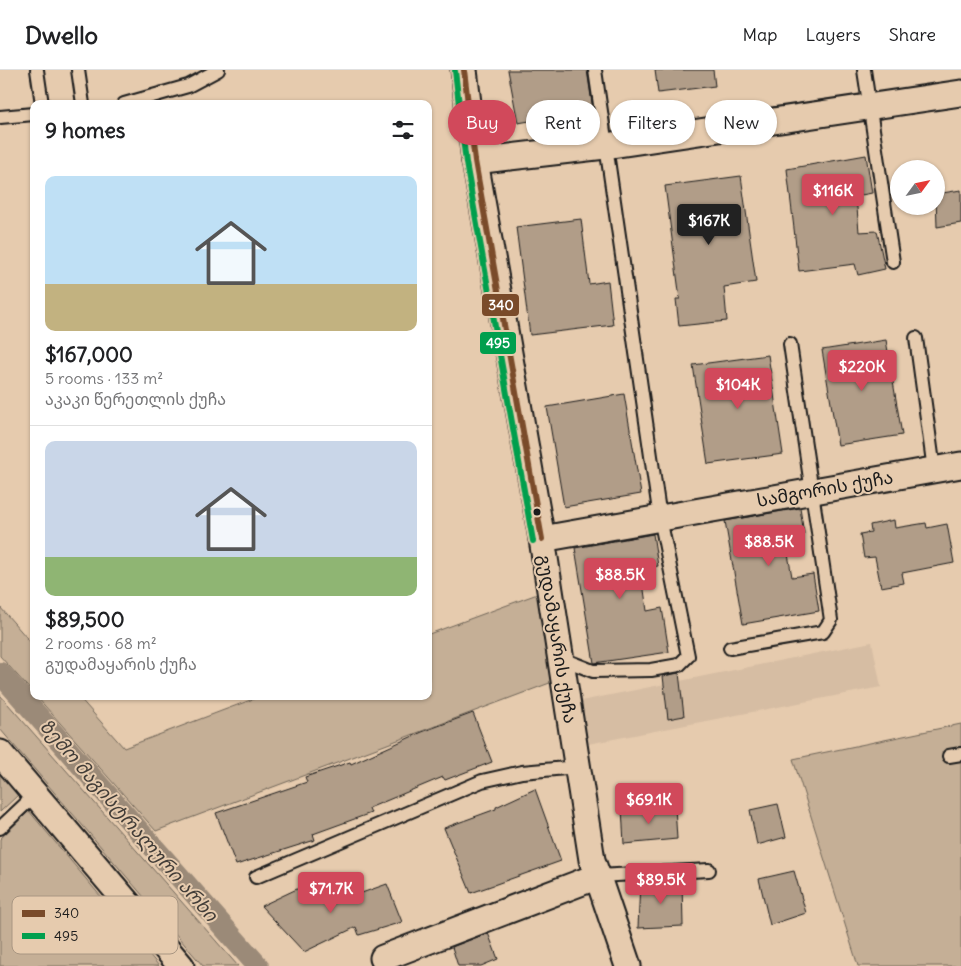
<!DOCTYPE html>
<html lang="en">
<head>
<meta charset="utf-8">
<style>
  :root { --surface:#fff; --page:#f6f6f6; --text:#202124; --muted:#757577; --line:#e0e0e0; --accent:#d1495b }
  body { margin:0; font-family:Delius,"Noto Sans Georgian",sans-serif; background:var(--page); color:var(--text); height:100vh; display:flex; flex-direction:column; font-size:19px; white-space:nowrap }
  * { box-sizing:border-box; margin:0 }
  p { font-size:16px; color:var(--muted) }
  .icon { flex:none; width:28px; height:28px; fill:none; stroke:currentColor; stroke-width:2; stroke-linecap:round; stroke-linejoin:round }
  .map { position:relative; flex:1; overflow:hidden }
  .drawer { position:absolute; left:30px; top:30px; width:402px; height:600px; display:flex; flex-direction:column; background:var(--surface); border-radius:10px; box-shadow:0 1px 4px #0004 }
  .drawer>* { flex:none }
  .hud { position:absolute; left:448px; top:30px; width:438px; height:45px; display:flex; gap:10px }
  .needle { width:32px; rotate:57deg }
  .fabs { position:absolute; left:890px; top:90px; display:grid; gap:10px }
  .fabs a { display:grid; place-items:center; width:55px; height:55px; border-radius:50%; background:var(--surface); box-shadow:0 1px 4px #0004; font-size:25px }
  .price { position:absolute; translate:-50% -42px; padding:0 11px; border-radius:5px; background:var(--accent); color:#fff; font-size:16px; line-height:32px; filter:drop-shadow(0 1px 2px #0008) }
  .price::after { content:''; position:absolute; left:50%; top:30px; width:15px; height:11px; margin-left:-8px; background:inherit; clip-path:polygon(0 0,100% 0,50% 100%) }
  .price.on { background:#222; color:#fff }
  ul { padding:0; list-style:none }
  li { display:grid; align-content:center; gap:10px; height:265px; padding:0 15px }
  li+li { border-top:1px solid var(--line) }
  li span { display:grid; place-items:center; height:155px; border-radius:10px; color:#555 }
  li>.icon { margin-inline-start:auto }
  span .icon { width:90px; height:90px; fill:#fffc; stroke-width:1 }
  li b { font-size:21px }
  h2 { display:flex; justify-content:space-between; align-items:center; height:60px; padding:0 15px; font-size:21px }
  .tag { padding:0 18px; border-radius:22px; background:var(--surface); box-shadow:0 1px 4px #0004; font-size:18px; line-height:45px }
  .tag.on { background:var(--accent); color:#fff }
  header { display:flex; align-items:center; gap:30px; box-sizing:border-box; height:70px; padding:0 25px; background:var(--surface); border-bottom:1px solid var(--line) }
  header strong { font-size:24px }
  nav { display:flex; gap:28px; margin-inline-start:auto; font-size:18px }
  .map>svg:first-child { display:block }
  .built { fill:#d6bda3 }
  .green { fill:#c5af96; stroke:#706659 }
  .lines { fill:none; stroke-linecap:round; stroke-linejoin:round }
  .canal { stroke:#9b8a78; stroke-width:22 }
  .building { fill:#b19d88; stroke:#1c1c1c }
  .service-casing { stroke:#1c1c1c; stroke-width:16 }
  .minor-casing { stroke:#1c1c1c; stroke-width:29 }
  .service { stroke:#e6cbae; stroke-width:12 }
  .minor { stroke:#e6cbae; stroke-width:25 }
  .bus-1-casing { stroke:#e6cbae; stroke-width:10 }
  .bus-2-casing { stroke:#e6cbae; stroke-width:10 }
  .bus-1 { stroke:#7a4b2a; stroke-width:6 }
  .bus-2 { stroke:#019f4e; stroke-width:6 }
  .bus-dot { fill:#1c1c1c; stroke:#e6cbae; stroke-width:2 }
  .labels { text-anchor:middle; stroke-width:4; stroke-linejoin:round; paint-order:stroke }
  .street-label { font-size:18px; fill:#1c1c1c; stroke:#e6cbae }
  .water-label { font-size:19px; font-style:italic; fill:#423d38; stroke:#e6cbae }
  .key { fill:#e6cbae; stroke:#a99682; stroke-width:1 }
  .key-label { font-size:14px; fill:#1c1c1c }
  .line-badge { stroke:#e6cbae; stroke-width:2 }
  .badge-label { font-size:14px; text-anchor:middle; font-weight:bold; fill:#fff }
</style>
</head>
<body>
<header>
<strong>Dwello</strong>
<nav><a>Map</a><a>Layers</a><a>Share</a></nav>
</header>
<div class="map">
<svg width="961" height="896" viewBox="0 0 961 896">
  <rect width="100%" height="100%" fill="#e6cbae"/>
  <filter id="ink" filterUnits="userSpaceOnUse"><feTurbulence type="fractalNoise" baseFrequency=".02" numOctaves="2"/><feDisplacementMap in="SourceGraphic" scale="10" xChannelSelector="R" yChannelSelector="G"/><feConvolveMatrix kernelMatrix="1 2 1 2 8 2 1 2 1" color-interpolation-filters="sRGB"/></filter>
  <g filter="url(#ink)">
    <!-- built -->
    <path class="built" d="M872 572 881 617 583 675 576 632Z"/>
    <!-- green -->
    <g class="green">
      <path d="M540 523 555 611 156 761 36 626H78L124 678 261 626H429V564Z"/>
      <path d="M0 537 34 576V624L0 586Z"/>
      <path d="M0 625 238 896H203L0 659Z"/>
      <path d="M961 654V896H858L793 689Z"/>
      <path d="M0 703 18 725 0 742Z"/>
      <path d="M29 741 159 896H0V769Z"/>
    </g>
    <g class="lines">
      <!-- canal -->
      <path class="canal" d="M0 603 258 896"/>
    </g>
    <!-- building -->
    <g class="building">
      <path d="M508 0H587L593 40 518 53Z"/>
      <path d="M655 0H713L715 16 658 23Z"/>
      <path d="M866 85 872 123 856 126 859 162 877 161 885 199 858 205 855 194 799 201 787 99Z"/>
      <path d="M741 106 756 212 724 217 727 251 679 256 676 229H680L665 116Z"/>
      <path d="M961 120V153L937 157 936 124Z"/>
      <path d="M581 149 589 214 608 211 613 255 530 265 516 157Z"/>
      <path d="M886 270 902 365 838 375 822 280Z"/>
      <path d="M768 285 783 384 708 394 693 295Z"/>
      <path d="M624 324 641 424 564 437 547 337Z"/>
      <path d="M800 438 804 464 785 467 792 507 813 504 819 541 743 554 725 451Z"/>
      <path d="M894 450 895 458 926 453 927 458 947 454 954 493 902 503 904 513 881 517 875 487 864 488 860 464 871 462 870 455Z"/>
      <path d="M653 464 658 496 641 499 647 541 662 538 669 582 594 593 575 478Z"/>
      <path d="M679 603 684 646 668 649 663 606Z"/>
      <path d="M473 643 492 692 445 710 443 707 369 738 371 743 313 764 315 770 236 795 216 743 307 712 305 707 350 692 351 694 422 662Z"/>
      <path d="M535 719 561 791 471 823 444 758 496 739V737Z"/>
      <path d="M778 734 786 767 757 775 750 740Z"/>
      <path d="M675 737 677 769 624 774 622 738Z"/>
      <path d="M794 801 806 843 770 855 759 809Z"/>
      <path d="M318 809 328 835 387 814 402 852 359 865 356 857 304 882 261 836Z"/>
      <path d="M682 811 683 856 638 858 640 812Z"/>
      <path d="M488 863 498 889 481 896H458L452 877Z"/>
    </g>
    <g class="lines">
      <defs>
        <g id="service">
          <path d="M37 0 42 34"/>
          <path d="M78 0 83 34"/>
          <path d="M864 0 893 192"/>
          <path d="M124 34 188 16 218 0"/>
          <path d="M0 47 34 44"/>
          <path d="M916 268 934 400"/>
          <path d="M730 578 823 562 831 550 790 274"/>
          <path d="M560 588 593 601 651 600 679 595 688 586 660 448 595 0"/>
          <path d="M949 686 961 684"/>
          <path d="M0 758 36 724"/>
          <path d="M598 806 709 800"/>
          <path d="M256 807 482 711 522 702 577 697"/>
        </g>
        <g id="minor">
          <path d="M464 0 475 91 542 469 592 790 628 896"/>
          <path d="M475 91 605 76 961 23"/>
          <path d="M542 469 961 395"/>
          <path d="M0 683 181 896"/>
          <path d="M383 888 598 806"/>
        </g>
      </defs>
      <!-- service casing -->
      <use href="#service" class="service-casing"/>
      <!-- minor casing -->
      <use href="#minor" class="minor-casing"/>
      <!-- service -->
      <use href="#service" class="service"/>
      <!-- minor -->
      <use href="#minor" class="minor"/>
      <defs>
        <path id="bus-1" d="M464 0 475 91 542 469"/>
        <path id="bus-2" d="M455 1 466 93 533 471"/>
      </defs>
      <!-- bus-1 casing -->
      <use href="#bus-1" class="bus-1-casing"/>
      <!-- bus-2 casing -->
      <use href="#bus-2" class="bus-2-casing"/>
      <!-- bus-1 -->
      <use href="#bus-1" class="bus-1"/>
      <!-- bus-2 -->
      <use href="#bus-2" class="bus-2"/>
    </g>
  </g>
  <!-- markers -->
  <circle class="bus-dot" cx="537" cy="442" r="4.5"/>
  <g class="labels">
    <!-- street labels -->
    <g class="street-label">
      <text transform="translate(825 419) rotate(-10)" y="6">სამგორის ქუჩა</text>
      <text transform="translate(557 569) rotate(81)" y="6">გუდამაყარის ქუჩა</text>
    </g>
    <!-- water labels -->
    <g class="water-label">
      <text transform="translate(129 750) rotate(49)" y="7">ზემო მაგისტრალური არხი</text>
    </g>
  </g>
  <!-- legend -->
  <rect x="12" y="826" width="166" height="58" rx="8" class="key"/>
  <rect x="22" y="840" width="23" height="7" fill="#7a4b2a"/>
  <rect x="22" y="863" width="23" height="6" fill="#019f4e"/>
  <g class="key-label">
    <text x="54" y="848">340</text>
    <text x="54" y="871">495</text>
  </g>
  <g class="line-badge">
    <rect x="481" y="223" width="39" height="24" rx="5" fill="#7a4b2a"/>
    <rect x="479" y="261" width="38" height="24" rx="5" fill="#019f4e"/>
  </g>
  <g class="badge-label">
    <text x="501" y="240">340</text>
    <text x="498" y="278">495</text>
  </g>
</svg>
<div class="fabs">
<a><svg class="needle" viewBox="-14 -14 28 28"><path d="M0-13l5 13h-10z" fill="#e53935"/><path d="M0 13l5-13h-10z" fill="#757577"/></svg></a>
</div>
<b class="price" style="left:833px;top:146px">$116K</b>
<b class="price on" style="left:709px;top:176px">$167K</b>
<b class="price" style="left:862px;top:322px">$220K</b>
<b class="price" style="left:738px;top:340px">$104K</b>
<b class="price" style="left:769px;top:497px">$88.5K</b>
<b class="price" style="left:620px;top:530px">$88.5K</b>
<b class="price" style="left:649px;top:755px">$69.1K</b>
<b class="price" style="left:661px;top:835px">$89.5K</b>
<b class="price" style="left:331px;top:844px">$71.7K</b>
<div class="hud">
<a class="tag on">Buy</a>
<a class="tag">Rent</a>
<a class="tag">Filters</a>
<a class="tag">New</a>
</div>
<section class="drawer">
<h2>9 homes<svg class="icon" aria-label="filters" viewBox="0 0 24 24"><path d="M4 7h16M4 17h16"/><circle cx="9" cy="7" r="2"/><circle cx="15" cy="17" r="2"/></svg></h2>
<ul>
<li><span style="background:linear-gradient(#bfe0f5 70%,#c2b280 0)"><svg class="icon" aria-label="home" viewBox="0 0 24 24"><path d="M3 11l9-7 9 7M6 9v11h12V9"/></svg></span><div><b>$167,000</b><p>5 rooms · 133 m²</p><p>აკაკი წერეთლის ქუჩა</p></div></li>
<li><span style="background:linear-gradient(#c9d6e8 75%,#8fb573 0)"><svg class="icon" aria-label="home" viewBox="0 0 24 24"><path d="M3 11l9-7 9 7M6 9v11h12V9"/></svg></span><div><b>$89,500</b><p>2 rooms · 68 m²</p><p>გუდამაყარის ქუჩა</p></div></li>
</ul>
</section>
</div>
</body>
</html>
